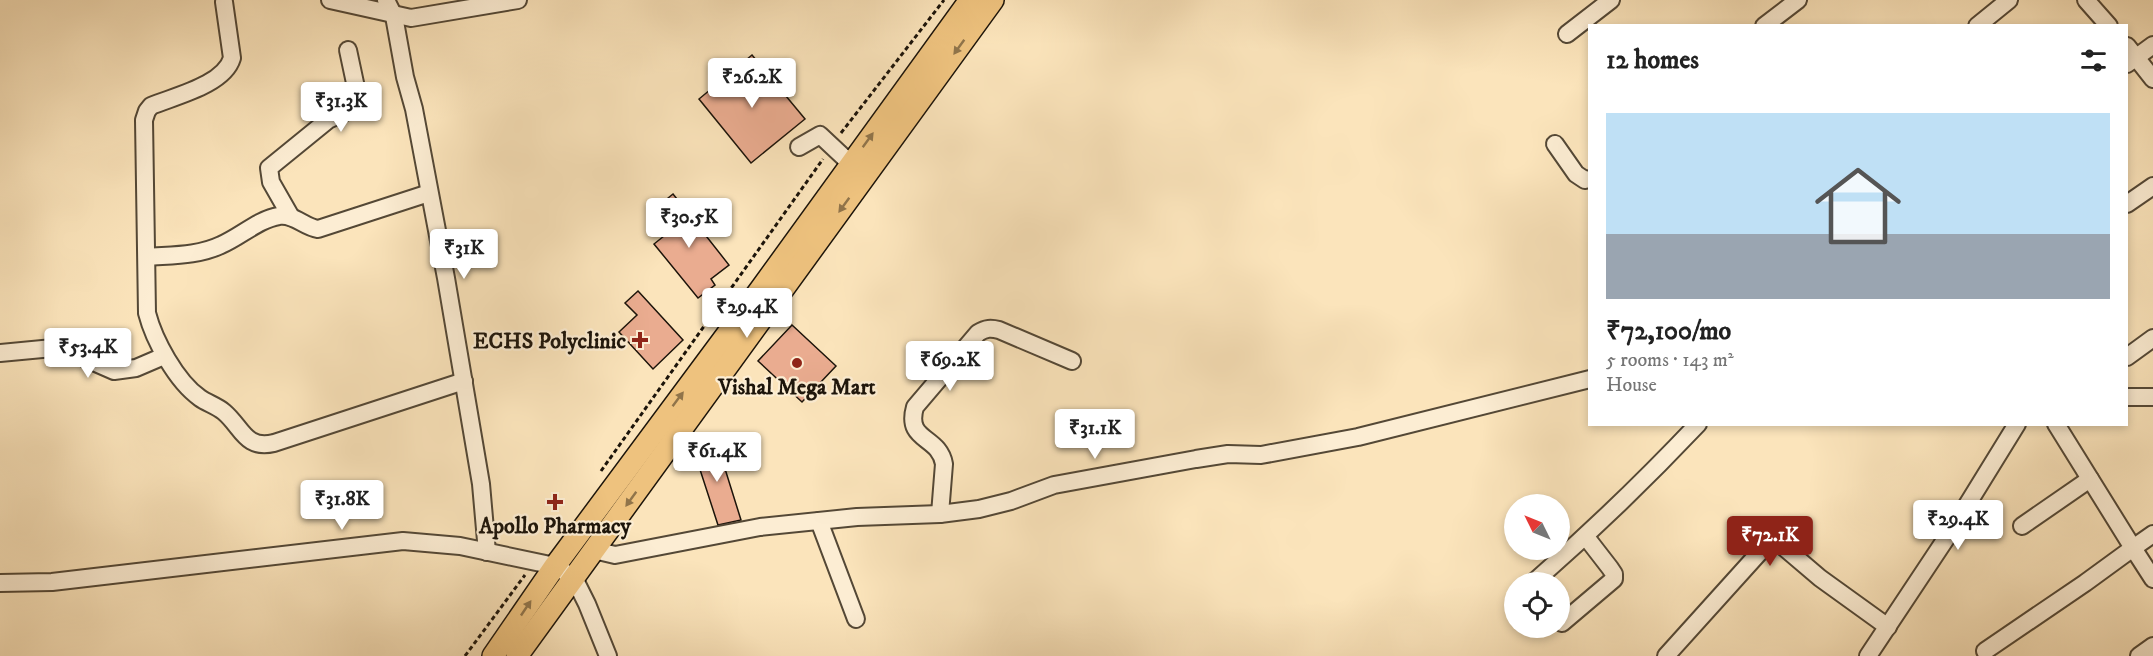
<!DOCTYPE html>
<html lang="en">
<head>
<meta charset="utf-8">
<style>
  :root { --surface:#fff; --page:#f6f6f6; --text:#222; --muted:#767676; --accent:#8f2418 }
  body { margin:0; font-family:"IM FELL DW Pica",serif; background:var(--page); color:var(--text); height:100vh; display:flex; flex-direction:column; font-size:22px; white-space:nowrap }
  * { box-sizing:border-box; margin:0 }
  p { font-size:20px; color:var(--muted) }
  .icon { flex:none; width:33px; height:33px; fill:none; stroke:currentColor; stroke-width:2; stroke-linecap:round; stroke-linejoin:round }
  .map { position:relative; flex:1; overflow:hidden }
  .panel { position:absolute; left:1588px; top:24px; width:540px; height:402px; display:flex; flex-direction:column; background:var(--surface); border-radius:0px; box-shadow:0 3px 9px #0003 }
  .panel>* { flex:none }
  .needle { width:39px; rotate:313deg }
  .controls { position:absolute; left:1504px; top:494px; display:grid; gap:12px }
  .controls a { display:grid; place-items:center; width:66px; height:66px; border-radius:50%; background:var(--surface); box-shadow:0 3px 9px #0003; font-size:30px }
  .price { position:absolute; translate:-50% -51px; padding:0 14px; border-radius:6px; background:#fff; color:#222; font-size:20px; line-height:39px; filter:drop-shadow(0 2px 3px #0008) }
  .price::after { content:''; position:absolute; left:50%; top:36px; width:18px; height:14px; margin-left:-9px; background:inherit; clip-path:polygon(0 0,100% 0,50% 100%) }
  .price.current { background:var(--accent); color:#fff }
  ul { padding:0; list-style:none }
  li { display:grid; align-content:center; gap:12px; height:318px; padding:0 18px }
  li span { display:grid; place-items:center; height:186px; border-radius:0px; color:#555 }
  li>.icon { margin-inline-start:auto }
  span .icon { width:108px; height:108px; fill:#fffc; stroke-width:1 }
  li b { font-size:26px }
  h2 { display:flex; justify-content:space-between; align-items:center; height:72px; padding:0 18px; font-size:26px }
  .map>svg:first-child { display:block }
  .building { fill:#eaac90; stroke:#1c140a; stroke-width:1.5 }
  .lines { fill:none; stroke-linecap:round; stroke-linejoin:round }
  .minor-casing { stroke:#544836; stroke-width:20 }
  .major-casing { stroke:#1c140a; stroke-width:24 }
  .path { stroke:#1c140a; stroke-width:3; stroke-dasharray:4.5 3; stroke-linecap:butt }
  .minor { stroke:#fcedd3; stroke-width:16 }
  .major { stroke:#eec27e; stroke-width:21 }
  .oneway { fill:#90744a }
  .poi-dot { fill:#8f2418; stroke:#fcedd3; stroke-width:2 }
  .labels { text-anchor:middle; stroke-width:4.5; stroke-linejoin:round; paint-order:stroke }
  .poi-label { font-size:22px; font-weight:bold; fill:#1c140a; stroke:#fcedd3 }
</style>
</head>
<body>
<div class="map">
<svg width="2153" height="656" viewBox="0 0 2153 656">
  <rect width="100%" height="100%" fill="#fbe4bb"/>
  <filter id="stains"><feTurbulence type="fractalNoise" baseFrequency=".00333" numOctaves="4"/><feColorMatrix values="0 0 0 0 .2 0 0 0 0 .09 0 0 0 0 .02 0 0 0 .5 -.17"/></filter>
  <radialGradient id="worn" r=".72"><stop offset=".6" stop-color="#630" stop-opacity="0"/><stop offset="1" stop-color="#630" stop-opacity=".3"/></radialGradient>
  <!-- building -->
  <g class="building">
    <path d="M752 55 805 119 751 163 699 99Z"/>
    <path d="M673 194 729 265 711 279 715 285 698 298 654 244 674 228 657 207Z"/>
    <path d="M638 291 683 340 653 369 619 332 637 315 625 303Z"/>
    <path d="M792 325 836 366 802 402 758 361Z"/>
    <path d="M716 440 741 520 718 525 693 448Z"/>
  </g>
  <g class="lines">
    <defs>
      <g id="minor">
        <path d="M330 0 411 18 518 0"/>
        <path d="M386 0 394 16 405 77 414 109 446 278 481 484 487 552"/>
        <path d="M2086 0 2109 26"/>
        <path d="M224 2 232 58C224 85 175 96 151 106L147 111 144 120 147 313C154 340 176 381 200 398 207 403 217 406 224 412 242 427 245 450 274 443L464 381"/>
        <path d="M1764 26 1798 0"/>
        <path d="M1977 26 2009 0"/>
        <path d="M1567 34 1611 0"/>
        <path d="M2127 46 2153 79"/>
        <path d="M2127 64 2153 45"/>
        <path d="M1555 144 1576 174 1585 180 1590 179"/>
        <path d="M799 147 820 135 851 164"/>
        <path d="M2127 204 2153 186"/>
        <path d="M291 217 271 182 269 168 328 120 354 108 357 103 358 97 348 50"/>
        <path d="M147 257C171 255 198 256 221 245 240 237 259 219 279 216 293 213 304 227 318 229L429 193"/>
        <path d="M0 353 53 348 66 350 114 371 136 368 164 356"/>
        <path d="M2127 357 2153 338"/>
        <path d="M2127 397H2153"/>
        <path d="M940 514 944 464C939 435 905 442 915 407L978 333C986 328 991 328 999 330L1072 361"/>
        <path d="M819 521 856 619"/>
        <path d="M2022 526 2090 479"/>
        <path d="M2153 534 2133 548 2153 579"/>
        <path d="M594 550 615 555 760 527 857 517 940 514 979 509 1011 501 1054 485 1196 459 1228 454 1261 455 1358 437 1590 379"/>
        <path d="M1534 582C1591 532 1645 480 1698 424"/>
        <path d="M0 583 52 582 403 541 460 546 555 566 574 578 587 604 608 656"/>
        <path d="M1562 623 1614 579V574L1610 568 1586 537"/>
        <path d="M1985 651 2085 583 2133 548 2056 424"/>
        <path d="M1666 656 1768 543H1779L1820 578 1888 627"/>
        <path d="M1868 656 1951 531 2017 424"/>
        <path d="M2139 656 2153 646"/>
      </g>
      <g id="major">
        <path d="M493 656 555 566 760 290 970 0"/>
        <path d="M517 656 993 0"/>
      </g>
    </defs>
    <!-- minor casing -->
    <use href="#minor" class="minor-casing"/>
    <!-- major casing -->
    <use href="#major" class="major-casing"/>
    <!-- path -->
    <g class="path">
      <path d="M841 133 944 0"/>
      <path d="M601 471 823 159"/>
      <path d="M465 656 525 575"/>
    </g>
    <!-- minor -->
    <use href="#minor" class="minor"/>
    <!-- major -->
    <use href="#major" class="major"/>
  </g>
  <!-- one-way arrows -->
  <defs><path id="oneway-solid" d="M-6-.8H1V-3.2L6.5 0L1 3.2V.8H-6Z" transform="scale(1.5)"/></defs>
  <g class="oneway">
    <use href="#oneway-solid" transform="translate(959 47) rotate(126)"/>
    <use href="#oneway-solid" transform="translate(868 140) rotate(-54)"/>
    <use href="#oneway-solid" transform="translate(844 205) rotate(126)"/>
    <use href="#oneway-solid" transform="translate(678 399) rotate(-53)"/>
    <use href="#oneway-solid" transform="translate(631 499) rotate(126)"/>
    <use href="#oneway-solid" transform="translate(526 608) rotate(-56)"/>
  </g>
  <!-- markers -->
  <g class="poi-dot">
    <path d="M637 331h6v6h6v6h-6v6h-6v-6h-6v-6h6z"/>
    <circle cx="797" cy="363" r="6"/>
    <path d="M552 493h6v6h6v6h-6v6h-6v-6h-6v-6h6z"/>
  </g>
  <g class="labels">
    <!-- poi labels -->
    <g class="poi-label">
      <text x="626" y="348" text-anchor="end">ECHS Polyclinic</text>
      <text x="797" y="394">Vishal Mega Mart</text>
      <text x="555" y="533">Apollo Pharmacy</text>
    </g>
  </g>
  <rect width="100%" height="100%" filter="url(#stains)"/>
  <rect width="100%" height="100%" fill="url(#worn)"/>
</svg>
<div class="controls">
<a><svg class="needle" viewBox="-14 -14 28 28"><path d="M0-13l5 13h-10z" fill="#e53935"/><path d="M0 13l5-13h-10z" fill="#767676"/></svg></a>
<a><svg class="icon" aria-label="locate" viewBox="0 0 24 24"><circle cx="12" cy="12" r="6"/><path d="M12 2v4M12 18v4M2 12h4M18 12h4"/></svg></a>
</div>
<b class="price" style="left:752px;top:109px">₹26.2K</b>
<b class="price" style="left:341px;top:133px">₹31.3K</b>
<b class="price" style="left:689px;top:249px">₹30.5K</b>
<b class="price" style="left:464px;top:280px">₹31K</b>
<b class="price" style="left:747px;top:339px">₹29.4K</b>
<b class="price" style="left:88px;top:379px">₹53.4K</b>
<b class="price" style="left:950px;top:392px">₹69.2K</b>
<b class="price" style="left:1095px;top:460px">₹31.1K</b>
<b class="price" style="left:717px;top:483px">₹61.4K</b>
<b class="price" style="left:342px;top:531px">₹31.8K</b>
<b class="price" style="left:1958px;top:551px">₹29.4K</b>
<b class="price current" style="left:1770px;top:567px">₹72.1K</b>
<section class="panel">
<h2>12 homes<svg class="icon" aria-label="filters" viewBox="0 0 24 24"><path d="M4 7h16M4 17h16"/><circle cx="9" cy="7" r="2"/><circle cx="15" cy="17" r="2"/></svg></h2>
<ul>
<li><span style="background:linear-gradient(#bfe0f5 65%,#9aa5b1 0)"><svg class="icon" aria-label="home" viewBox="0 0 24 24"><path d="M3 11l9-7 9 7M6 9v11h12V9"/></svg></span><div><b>₹72,100/mo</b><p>5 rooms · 143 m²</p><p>House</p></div></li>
</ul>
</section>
</div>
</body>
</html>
